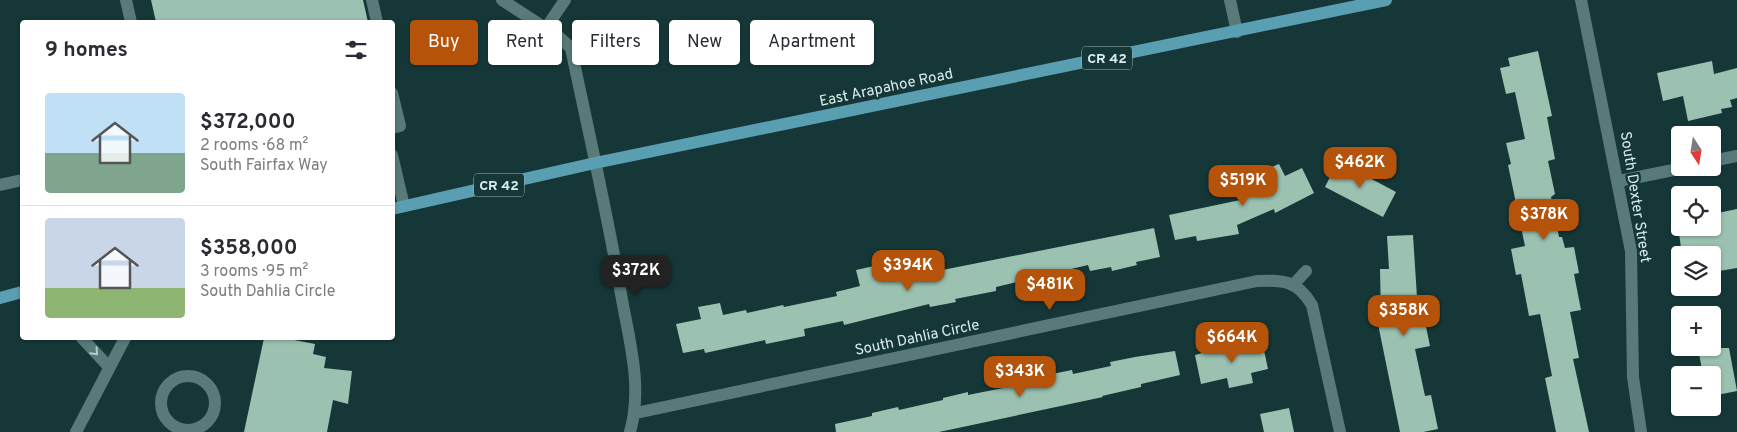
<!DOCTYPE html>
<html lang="en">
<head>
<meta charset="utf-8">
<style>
  :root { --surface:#fff; --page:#f2f2f3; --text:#2b2b33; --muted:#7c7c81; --line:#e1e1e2; --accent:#b45309 }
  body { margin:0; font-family:Overpass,sans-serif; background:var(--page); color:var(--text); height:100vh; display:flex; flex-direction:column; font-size:19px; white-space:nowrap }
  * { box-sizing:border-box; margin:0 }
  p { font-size:16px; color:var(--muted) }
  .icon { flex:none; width:28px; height:28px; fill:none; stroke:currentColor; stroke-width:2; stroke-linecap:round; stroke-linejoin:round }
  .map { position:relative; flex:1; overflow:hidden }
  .drawer { position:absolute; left:20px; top:20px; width:375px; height:320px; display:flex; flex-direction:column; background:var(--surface); border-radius:5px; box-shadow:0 1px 4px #0004 }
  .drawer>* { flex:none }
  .banner { position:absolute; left:410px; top:20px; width:475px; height:45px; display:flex; gap:10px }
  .needle { width:32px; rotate:168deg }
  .buttons { position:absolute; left:1671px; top:126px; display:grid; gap:10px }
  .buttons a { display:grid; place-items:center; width:50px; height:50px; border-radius:5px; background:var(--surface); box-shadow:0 1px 4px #0004; font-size:25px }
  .price { position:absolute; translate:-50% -42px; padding:0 11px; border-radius:10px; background:var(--accent); color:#fff; font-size:16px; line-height:32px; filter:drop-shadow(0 1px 2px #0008) }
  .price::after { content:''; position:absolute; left:50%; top:30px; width:15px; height:11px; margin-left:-8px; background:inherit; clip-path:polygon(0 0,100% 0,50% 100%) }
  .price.selected { background:#222; color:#fff }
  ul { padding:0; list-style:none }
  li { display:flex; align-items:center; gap:15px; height:125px; padding:0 25px }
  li+li { border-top:1px solid var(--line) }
  li span { display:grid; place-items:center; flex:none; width:140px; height:100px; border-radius:5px; color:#555 }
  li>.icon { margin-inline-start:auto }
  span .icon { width:60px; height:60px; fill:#fffc; stroke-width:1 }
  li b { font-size:21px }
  h2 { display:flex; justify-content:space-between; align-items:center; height:60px; padding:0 25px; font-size:21px }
  .tag { padding:0 18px; border-radius:5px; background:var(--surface); box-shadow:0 1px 4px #0004; font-size:18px; line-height:45px }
  .tag.selected { background:var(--accent); color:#fff }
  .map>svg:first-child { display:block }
  .building { fill:#9bc2b1 }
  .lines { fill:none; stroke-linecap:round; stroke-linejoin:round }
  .minor { stroke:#587b7a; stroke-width:12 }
  .major { stroke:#5a9eb1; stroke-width:12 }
  .oneway { stroke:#b3caca }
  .labels { text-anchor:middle; stroke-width:5; stroke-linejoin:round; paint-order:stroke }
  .shield { fill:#163738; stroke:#9fb6b6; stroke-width:1 }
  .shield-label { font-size:14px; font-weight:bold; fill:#daecec }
  .street-label { font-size:15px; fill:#daecec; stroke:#163738 }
</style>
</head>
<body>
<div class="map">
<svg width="1737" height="432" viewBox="0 0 1737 432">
  <rect width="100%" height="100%" fill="#163738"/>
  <!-- building -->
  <g class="building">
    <path d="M151 0H363L368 22H156Z"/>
    <path d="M1538 51 1552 116 1547 117 1555 159 1548 161 1555 194 1551 197 1559 237H1562L1565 248 1574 247 1579 273 1574 274 1581 310 1570 312 1579 358 1573 359 1589 432H1556L1545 378 1552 376 1540 314 1529 316 1521 274 1516 275 1511 249 1525 246 1508 165 1511 164 1506 143 1525 139 1515 92 1506 94 1500 68 1510 66 1508 58Z"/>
    <path d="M1712 61 1714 74 1737 68V98L1730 100 1732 107 1721 109 1722 113 1688 121 1683 96 1663 101 1657 73Z"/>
    <path d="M1338 161 1396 192 1383 217 1325 187Z"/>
    <path d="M1279 164 1285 176 1302 168 1314 193 1275 213 1274 209 1237 225 1239 234 1197 241 1196 236 1175 240 1169 215 1245 199 1243 194 1264 185 1258 173Z"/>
    <path d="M1737 209V268L1719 271 1717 260H1712V255H1682L1678 226 1712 228 1713 214Z"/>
    <path d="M1154 228 1160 257 1136 262 1137 265 1112 271 1111 267 1090 271 1088 265 996 287V291L955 299 956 302 930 307 929 304 844 325 843 321 804 329 805 336 766 344 765 340 705 353 704 349 683 353 676 324 701 319 698 307 720 303 723 315 746 310 747 313 783 305 784 307 837 296 836 292 860 286 856 270 883 264 887 281Z"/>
    <path d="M1413 235 1418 313 1423 312 1430 346 1415 349 1425 396 1431 395 1438 429 1423 432H1400L1377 319H1381L1380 269H1389L1387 236Z"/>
    <path d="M264 338H284L315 344 313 354 326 357 324 368 352 371 348 404 333 400 327 432H244Z"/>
    <path d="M1262 341 1268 369 1251 373 1253 383 1229 388 1227 378 1201 384 1195 355 1240 342V346Z"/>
    <path d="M1698 348H1729L1737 391 1712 396V375H1703Z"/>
    <path d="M1175 351 1180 375 1141 384V387L1102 396 1103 397 939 432H836L835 424 872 416V413L898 407 899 410 943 400V398L968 392V395L1048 379 1047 375 1072 370 1073 374 1111 366 1110 362 1135 357Z"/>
    <path d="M1289 408 1294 432H1264L1260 414Z"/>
  </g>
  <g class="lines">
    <!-- minor -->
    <g class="minor">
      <path d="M126 0 131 22"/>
      <path d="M372 0 377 22"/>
      <path d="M502 0 559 37 571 48C588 130 607 211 621 294 629 340 643 386 630 432"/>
      <path d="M1230 0 1237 32"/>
      <path d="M1581 0 1631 251 1633 377 1641 432"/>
      <path d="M546 28 565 0"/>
      <path d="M392 93 400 126 392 128"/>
      <path d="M392 155 404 206"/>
      <path d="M1712 161 1737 156"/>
      <path d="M1619 181 1683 168"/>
      <path d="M0 185 22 180"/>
      <path d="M1293 285 1306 271"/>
      <path d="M82 338 109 367"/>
      <circle cx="188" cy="403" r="27"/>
      <path d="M636 413 1257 281C1283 280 1297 280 1312 305L1340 432"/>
      <path d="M76 432 125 338"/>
    </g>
    <!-- major -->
    <g class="major">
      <path d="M392 209 595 163 1386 0"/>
      <path d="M0 298 22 292"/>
    </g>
  </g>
  <!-- one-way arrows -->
  <defs><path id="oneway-chevron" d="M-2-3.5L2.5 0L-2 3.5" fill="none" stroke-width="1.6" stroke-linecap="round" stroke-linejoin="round" transform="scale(1.25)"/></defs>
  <use class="oneway" href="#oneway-chevron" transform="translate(95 352) rotate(47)"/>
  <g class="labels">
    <!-- shield labels -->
    <g class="shield">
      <rect x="1082" y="46.5" width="50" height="23" rx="4"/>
      <rect x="474" y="173.5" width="50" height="23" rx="4"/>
    </g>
    <g class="shield-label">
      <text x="1107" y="63">CR 42</text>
      <text x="499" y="190">CR 42</text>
    </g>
    <!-- street labels -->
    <g class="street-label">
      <text transform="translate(886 87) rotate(-12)" y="5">East Arapahoe Road</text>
      <text transform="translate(1636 197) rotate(81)" y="5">South Dexter Street</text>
      <text transform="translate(917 337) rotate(-12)" y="5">South Dahlia Circle</text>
    </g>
  </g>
</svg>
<div class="buttons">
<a><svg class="needle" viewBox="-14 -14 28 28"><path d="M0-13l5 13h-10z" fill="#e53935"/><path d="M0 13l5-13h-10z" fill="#7c7c81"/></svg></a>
<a><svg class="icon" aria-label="locate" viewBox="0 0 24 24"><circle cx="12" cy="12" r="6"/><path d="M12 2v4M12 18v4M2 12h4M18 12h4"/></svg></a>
<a><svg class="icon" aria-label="layers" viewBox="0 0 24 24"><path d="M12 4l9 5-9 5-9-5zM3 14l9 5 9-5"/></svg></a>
<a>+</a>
<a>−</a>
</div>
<b class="price" style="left:1360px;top:189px">$462K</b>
<b class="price" style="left:1243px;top:207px">$519K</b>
<b class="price" style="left:1544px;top:241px">$378K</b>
<b class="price" style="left:908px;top:292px">$394K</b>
<b class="price selected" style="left:636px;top:297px">$372K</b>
<b class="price" style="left:1050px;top:311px">$481K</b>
<b class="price" style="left:1404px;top:337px">$358K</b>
<b class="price" style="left:1232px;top:364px">$664K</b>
<b class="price" style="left:1020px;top:398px">$343K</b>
<div class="banner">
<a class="tag selected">Buy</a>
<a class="tag">Rent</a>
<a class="tag">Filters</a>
<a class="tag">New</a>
<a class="tag">Apartment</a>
</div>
<section class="drawer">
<h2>9 homes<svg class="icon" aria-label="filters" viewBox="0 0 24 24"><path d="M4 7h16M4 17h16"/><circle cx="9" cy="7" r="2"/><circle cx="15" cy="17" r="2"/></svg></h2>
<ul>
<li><span style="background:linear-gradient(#bfe0f5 60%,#7fa58c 0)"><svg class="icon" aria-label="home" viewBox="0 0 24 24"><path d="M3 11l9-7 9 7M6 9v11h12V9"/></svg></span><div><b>$372,000</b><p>2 rooms · 68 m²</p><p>South Fairfax Way</p></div></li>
<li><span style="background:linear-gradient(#c9d6e8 70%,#8fb573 0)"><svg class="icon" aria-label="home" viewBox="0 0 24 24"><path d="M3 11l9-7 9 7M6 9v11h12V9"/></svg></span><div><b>$358,000</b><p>3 rooms · 95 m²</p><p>South Dahlia Circle</p></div></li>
</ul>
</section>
</div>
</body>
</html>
